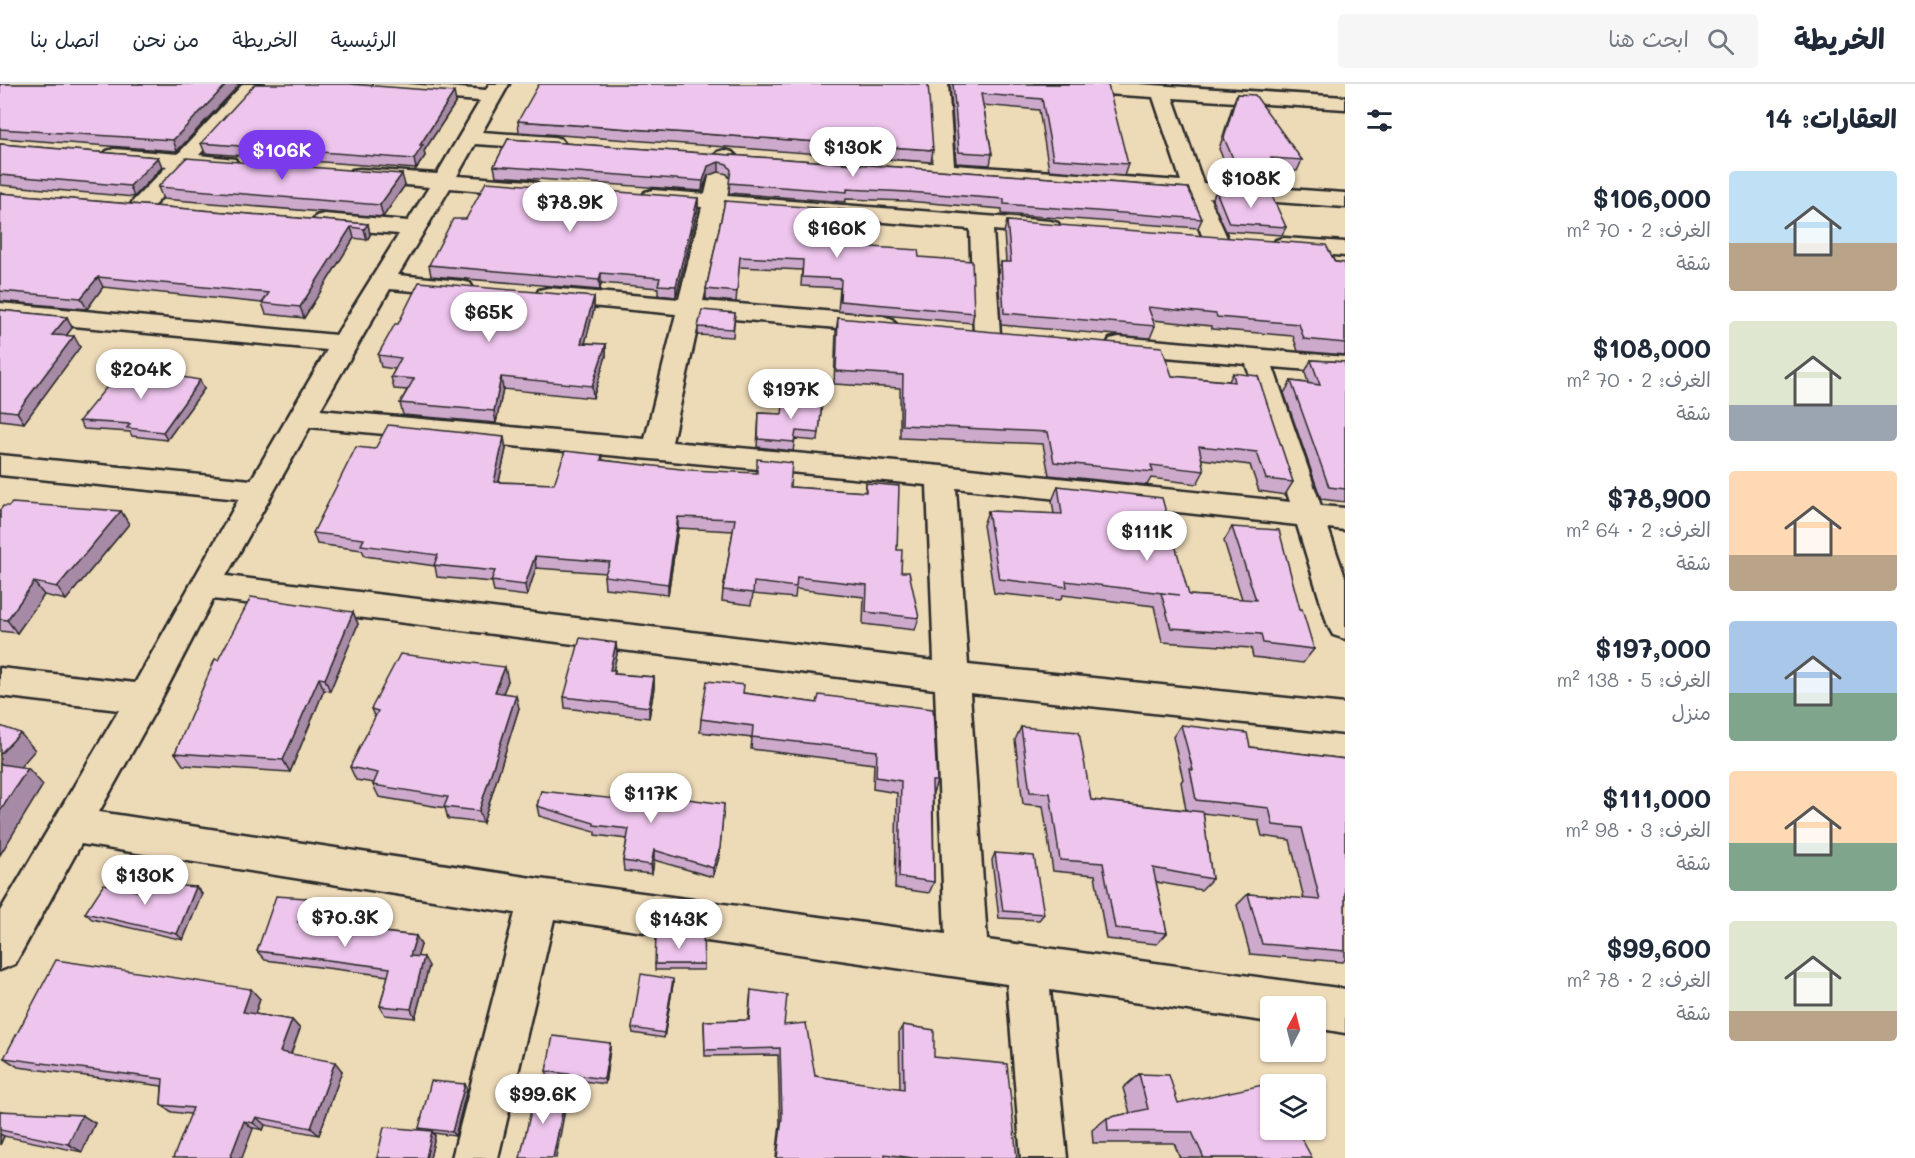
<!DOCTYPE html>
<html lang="ar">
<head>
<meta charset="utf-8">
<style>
  :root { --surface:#fff; --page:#f6f6f7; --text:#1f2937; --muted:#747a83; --line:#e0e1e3; --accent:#7c3aed }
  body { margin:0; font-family:Mali,"Playpen Sans Arabic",sans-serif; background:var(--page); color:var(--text); direction:rtl; height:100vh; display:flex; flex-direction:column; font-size:22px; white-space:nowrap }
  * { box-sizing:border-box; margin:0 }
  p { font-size:20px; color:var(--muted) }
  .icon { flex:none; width:33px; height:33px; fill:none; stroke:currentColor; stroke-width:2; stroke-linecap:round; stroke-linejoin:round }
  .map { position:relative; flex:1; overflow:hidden; direction:ltr }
  .drawer { display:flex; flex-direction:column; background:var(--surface); width:570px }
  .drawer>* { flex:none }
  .needle { width:39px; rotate:7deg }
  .tools { position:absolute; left:1260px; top:912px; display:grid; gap:12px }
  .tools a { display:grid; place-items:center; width:66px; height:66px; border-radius:6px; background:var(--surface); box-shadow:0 2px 4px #0004; font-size:30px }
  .price { position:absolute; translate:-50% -51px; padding:0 14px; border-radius:21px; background:#fff; color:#222; font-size:20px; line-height:39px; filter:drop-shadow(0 2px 3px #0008) }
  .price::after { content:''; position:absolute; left:50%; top:36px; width:18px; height:14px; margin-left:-9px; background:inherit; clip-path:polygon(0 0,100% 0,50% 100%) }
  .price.on { background:var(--accent); color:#fff }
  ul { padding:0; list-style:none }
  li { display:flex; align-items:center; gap:18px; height:150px; padding:0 18px }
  li span { display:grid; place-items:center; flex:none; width:168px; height:120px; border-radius:6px; color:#555 }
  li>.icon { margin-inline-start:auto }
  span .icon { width:72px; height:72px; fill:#fffc; stroke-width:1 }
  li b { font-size:26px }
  h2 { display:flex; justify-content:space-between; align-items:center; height:72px; padding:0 18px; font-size:26px }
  header { display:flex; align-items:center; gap:36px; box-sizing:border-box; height:84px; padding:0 30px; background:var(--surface); border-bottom:2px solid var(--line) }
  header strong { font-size:28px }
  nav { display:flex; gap:33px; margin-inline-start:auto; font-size:21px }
  .search { width:420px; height:54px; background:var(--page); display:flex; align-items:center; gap:15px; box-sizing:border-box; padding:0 21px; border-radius:6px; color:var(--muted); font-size:22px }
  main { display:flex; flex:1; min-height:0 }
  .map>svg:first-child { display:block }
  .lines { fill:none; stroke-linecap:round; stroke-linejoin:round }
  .minor-casing { stroke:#2b2b2b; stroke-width:5 }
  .minor { fill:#eddab7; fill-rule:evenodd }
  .wall { fill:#cda9cc; stroke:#2b2b2b; stroke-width:1.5 }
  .shaded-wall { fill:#a78aa6; stroke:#2b2b2b; stroke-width:1.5 }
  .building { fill:#eec5ed; stroke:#2b2b2b; stroke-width:1.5 }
</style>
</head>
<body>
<header>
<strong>الخريطة</strong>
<div class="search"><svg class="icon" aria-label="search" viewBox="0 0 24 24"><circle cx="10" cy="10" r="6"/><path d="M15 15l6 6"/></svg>ابحث هنا</div>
<nav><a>الرئيسية</a><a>الخريطة</a><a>من نحن</a><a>اتصل بنا</a></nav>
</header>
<main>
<section class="drawer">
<h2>العقارات: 14<svg class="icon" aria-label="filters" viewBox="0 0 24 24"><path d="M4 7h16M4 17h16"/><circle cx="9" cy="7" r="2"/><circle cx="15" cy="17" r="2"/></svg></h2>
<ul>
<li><span style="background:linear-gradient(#bfe0f5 60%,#b9a48a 0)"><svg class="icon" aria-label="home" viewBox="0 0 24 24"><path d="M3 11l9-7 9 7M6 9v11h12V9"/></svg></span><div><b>$106,000</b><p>الغرف: 2 · 70 m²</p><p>شقة</p></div></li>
<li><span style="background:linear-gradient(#dfe7d0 70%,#9aa5b1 0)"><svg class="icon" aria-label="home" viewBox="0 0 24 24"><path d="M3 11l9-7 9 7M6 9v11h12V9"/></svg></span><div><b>$108,000</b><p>الغرف: 2 · 70 m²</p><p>شقة</p></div></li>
<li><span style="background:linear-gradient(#ffd9b3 70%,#b9a48a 0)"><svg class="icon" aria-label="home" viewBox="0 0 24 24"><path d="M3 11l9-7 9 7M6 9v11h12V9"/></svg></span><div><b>$78,900</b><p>الغرف: 2 · 64 m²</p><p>شقة</p></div></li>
<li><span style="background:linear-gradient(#a9c7e8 60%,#7fa58c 0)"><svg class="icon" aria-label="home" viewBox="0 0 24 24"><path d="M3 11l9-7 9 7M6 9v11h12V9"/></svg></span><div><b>$197,000</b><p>الغرف: 5 · 138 m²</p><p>منزل</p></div></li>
<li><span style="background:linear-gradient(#ffd9b3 60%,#7fa58c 0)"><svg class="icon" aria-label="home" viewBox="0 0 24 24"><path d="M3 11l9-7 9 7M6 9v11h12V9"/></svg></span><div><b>$111,000</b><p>الغرف: 3 · 98 m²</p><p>شقة</p></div></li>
<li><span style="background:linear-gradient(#dfe7d0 75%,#b9a48a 0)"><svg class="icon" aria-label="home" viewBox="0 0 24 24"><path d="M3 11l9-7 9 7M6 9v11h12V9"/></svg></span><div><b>$99,600</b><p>الغرف: 2 · 78 m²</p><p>شقة</p></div></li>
</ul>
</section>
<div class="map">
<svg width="1345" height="1074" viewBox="0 0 1345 1074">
  <rect width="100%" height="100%" fill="#eddab7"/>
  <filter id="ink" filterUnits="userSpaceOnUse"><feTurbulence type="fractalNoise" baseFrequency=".0167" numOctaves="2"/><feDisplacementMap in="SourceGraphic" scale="12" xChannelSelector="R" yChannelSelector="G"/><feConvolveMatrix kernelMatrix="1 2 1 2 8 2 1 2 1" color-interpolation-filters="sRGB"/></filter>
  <g filter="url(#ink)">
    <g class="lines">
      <defs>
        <g id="minor">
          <path d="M243 0H264L199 71 235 75 238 80 235 85 227 86 189 83 149 127 141 129 133 127 130 122 133 117 167 82 107 75 103 71 107 67 114 65 178 70Z"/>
          <path d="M318 0H407L486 6 489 0H509L482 48 554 53 561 55 564 59 561 63 554 65 475 60 457 92 529 97 537 99 540 104 537 109 529 111 450 104 398 191 461 197 470 199 473 204 470 209 461 211 390 205 320 326 645 355 676 230 548 218 539 216 536 211 539 206 548 204 679 215 702 123 653 120 645 118 642 113 645 108 653 106 705 110 714 72 718 68 725 66 732 68 736 72 727 112 1050 137 1058 139 1061 144 1058 149 1050 151 993 146 1000 250 996 255 987 258 978 255 974 250 970 145 724 125 703 217 883 232 892 235 896 240 892 245 883 248 700 232 672 358 941 382 1290 418 1246 280 1119 269 1110 267 1106 261 1110 255 1119 253 1345 273V289L1273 283 1321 422 1345 424V446L1328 444 1345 493V555L1333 551 1328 542 1297 441 956 404 968 581 1345 620V650L970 609 987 856 1345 905V949L1316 944V922H1270V938L1050 906 1067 1074H1021L1007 900 554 835 498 1074H452L515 829 81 760 15 880 0 886V827L119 626 0 612V584L135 599 239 415 0 391V371L251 396 327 266 0 235V219L336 251 399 150 324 144 316 142 313 137 316 132 324 130 408 137 429 103 360 97 352 96 349 91 352 86 360 85 437 90 480 17 328 6 321 4ZM310 343 927 401 934 577 226 492ZM213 515 935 605 945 850 539 795 99 728 156 625Z"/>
          <path d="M928 0H948L954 81 1181 97 1153 13 1045 6 1038 4 1035 0H1137L1345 13V25L1173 14 1203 99 1345 109V123L1209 113 1228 156 1224 161 1216 163 1208 161 1204 156 1186 111 846 85 843 80 846 75 854 74 933 79Z"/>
          <path d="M1284 154 1345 158V172L1276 166 1272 161 1276 156Z"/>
        </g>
      </defs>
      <!-- minor casing -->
      <use href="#minor" class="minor-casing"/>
      <!-- minor -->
      <use href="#minor" class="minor"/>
    </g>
    <!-- wall -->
    <g class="wall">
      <path d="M0 0H240L177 67 0 54Z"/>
      <path d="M437 0H467L466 2Z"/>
      <path d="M950 0H1094L1128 80 1124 92 1049 86 1039 26 983 21 992 70 990 81 956 79Z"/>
      <path d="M1237 10 1302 76 1297 87 1276 85 1278 89 1273 100 1219 98 1214 90 1219 79H1225L1219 65 1233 20Z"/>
      <path d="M456 18 424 67 425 72 416 85 205 69 201 59Z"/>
      <path d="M518 37 933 66 931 78 519 48Z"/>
      <path d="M508 55 1188 104 1202 135 1198 144 1002 130V125L906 117 846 115 845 118 729 109 730 95 727 90 719 88 708 91 702 107 496 92 494 82Z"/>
      <path d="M0 60 158 73 162 83 134 113 0 101Z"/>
      <path d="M405 101 383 133 163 115 158 103Z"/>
      <path d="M1216 107 1286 143 1282 151 1226 147 1212 116Z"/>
      <path d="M0 109 368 140 370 151 367 156 354 154 304 234 266 230 262 219 103 203 87 225 0 217Z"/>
      <path d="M698 114V124L676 213 658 211V204L601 199 600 206 431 192 429 181 466 135Z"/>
      <path d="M725 117 841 161 919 173 974 229 972 239 838 227 840 204 801 202 802 186 739 183 736 218 706 215V205Z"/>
      <path d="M1007 137 1345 179V271L1298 267 1293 252 1212 245 1211 242 1152 236 1155 242 1150 254 1001 241 998 189 1001 178H1006L1004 148Z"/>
      <path d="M594 213V225L585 259 606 260V272L593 314 503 305 496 339 403 331 400 319 407 306 394 305 391 293 395 285 381 283 378 271 398 240Z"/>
      <path d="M0 226 67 233 72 244 66 252 80 263 24 339 0 336Z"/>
      <path d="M735 229 733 253 698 251V243Z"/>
      <path d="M838 234 1172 292 1229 297 1233 289 1293 398 1285 411 1259 407 1250 381 1201 375 1204 387 1197 400 1151 394 1147 401 1049 391 1043 360 900 354V304L834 300 836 247Z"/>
      <path d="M1311 276 1345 278V418L1321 415 1284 309 1291 297 1308 299 1305 288Z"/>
      <path d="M204 305 167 356 132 352 130 348 84 345 79 337Z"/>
      <path d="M822 317 818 357 795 355 793 367 757 363 759 329 782 330Z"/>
      <path d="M375 365H506L499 398 554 400 602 371 603 376 790 403 865 408 866 399 897 466 901 488 919 534 915 546 863 540 864 513 796 505 795 514 753 510 751 521 722 517 723 506 733 447 678 444 668 511 605 504 604 492 606 489 536 484 527 512 494 508 492 498 437 493 435 482 365 472 362 466 317 460 313 449Z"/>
      <path d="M1058 402 1189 511 1242 515 1224 457 1232 443 1300 525 1314 565 1303 579 1253 573 1251 564 1162 558 1154 522 1063 511 1060 516 994 509 983 441 988 427 1054 430 1052 417Z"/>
      <path d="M0 426 129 440 66 516 44 511 17 549 0 547Z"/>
      <path d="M353 528 358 540 330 607 324 606 290 688 183 681 175 669 218 576Z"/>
      <path d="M616 559 617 570 613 586H615V590L654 593V604L649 634 565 624 564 613Z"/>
      <path d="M508 597 503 609 519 624 483 739 448 735 445 724 379 713 373 701 374 699 356 696 350 683 375 634 371 625Z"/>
      <path d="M743 609 817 619 937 697 933 709 934 798 929 809 895 804 897 709 873 705 874 680 751 665 752 654 700 648 701 635Z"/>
      <path d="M1181 641 1250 663 1345 675V876L1342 878 1250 870 1237 821 1248 810 1304 815 1290 756 1262 752 1258 736 1203 729 1212 795 1201 806 1156 798 1167 849 1157 860 1106 855 1095 791 1053 787 1043 722 1023 720 1015 656 1021 643 1091 716 1186 726 1181 698 1183 695 1173 653Z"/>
      <path d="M541 707 719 773 713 793 654 776 652 790 624 787 623 777 627 755 595 751V748L539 732 537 722Z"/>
      <path d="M995 769 1044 830 1039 836 999 834 992 776Z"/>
      <path d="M196 803 202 810 183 856 92 835 85 829 141 808Z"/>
      <path d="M312 824 307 839 416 852 421 861 417 873 429 882 415 934 385 931 380 922 388 892 265 876 257 867Z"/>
      <rect x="655" y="880" width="49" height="6"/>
      <path d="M673 900 664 954 633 949 632 944Z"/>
      <path d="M751 906 784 941 815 992 900 1005 899 948 903 941 934 973 1017 1074H776L780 1040 778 971 705 972 704 937 748 936Z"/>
      <path d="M260 915 255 930 292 936 300 945 291 970 342 987 319 1051 265 1041 263 1046 190 1030 172 1028 161 1021 162 1002 18 983 4 974Z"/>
      <path d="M610 959V965L605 1000 548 992 546 987Z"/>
      <path d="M1139 990 1178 1019 1312 1074H1180L1174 1059H1093L1092 1046 1107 1034 1130 1029 1123 1004Z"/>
      <path d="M465 1000 467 1005 455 1052 434 1049 435 1052 430 1074H377L421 1046 419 1044Z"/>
      <path d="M0 1027 95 1039 82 1068 4 1052 0 1061Z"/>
    </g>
    <!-- shaded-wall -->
    <g class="shaded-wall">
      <path d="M227 0H240L177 67 173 56Z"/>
      <path d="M454 8 456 18 424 67 425 72 416 85 414 75 420 61Z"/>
      <path d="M158 73 162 83 134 113 130 102Z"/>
      <path d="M719 78V88L708 91 702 107 703 97 708 82Z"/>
      <path d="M402 90 405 101 383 133 380 121Z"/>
      <path d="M698 114V124L676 213V202Z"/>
      <path d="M368 140 370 151 367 156 364 145Z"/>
      <path d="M351 143 354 154 304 234 300 223Z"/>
      <path d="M601 189V199L600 206 599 196Z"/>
      <path d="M98 193 103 203 87 225 81 214Z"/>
      <path d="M594 213V225L582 271 581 259Z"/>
      <path d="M67 233 72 244 58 262 52 251Z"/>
      <path d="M74 252 80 263 24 339 17 328Z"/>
      <path d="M606 260V272L593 314 592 302Z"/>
      <path d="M501 293 503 305 496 339 494 327Z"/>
      <path d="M200 296 204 305 167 356 163 348Z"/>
      <path d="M504 353 506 365 496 410 494 398Z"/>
      <path d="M121 427 129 440 66 516 57 503Z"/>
      <path d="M678 433V444L668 511V500Z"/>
      <path d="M535 472 536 484 527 512 525 501Z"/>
      <path d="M34 498 44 511 17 549 7 536Z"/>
      <path d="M353 528 358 540 330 607 325 595Z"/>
      <path d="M616 559 617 570 611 597 610 586Z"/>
      <path d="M505 583 508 597 498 621 495 608Z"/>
      <path d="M654 593V604L649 634V623Z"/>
      <path d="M319 594 324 606 290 688 283 676Z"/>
      <path d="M516 611 519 624 483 739 479 727Z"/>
      <path d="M20 649 35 666 9 696 0 687V670Z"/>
      <path d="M28 684 43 701 0 771V727Z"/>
      <path d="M724 720 719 773 713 793V784Z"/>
      <path d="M654 766V776L652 790 651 781Z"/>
      <path d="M196 803 202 810 183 856 177 850Z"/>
      <path d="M306 814 312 824 305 847 298 838Z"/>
      <path d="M416 852 421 861 415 881 410 872Z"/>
      <path d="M424 873 429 882 415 934 411 925Z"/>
      <path d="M673 895V900L664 954V949Z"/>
      <path d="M251 905 260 915 252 938 243 928Z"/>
      <path d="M292 936 300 945 288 977 280 968Z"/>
      <path d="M610 959V965L605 1000 604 995Z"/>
      <path d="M335 978 342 987 319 1051 311 1044Z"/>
      <path d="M465 1000 467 1005 455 1052 452 1048Z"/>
      <path d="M566 1010 567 1015 556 1074H553Z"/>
      <path d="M82 1031 95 1039 82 1068 68 1060Z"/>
      <path d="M256 1033 265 1041 263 1046 253 1039Z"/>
      <path d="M244 1037 253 1045 242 1074H230Z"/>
      <path d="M432 1047 435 1052 430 1074H426Z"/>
      <path d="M0 1050 4 1052 0 1061Z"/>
    </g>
    <!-- building -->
    <g class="building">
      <path d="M0 0H227L173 56 0 45Z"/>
      <path d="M255 0H349L454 8 420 61H423L414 75 201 59Z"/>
      <path d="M539 0H928L933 66 518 37Z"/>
      <path d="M953 0H1094L1108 1 1128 80 1053 75 1042 15 981 10 992 70 959 68Z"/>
      <path d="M1237 10 1255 11 1302 76 1271 74 1278 89 1224 87 1219 79H1235L1224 54Z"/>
      <path d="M508 55 1188 104 1202 135 1004 120V115L908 108 847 105V108L729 99 731 86 727 80 719 78 708 82 703 97 494 82Z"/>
      <path d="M0 60 158 73 130 102 0 91Z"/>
      <path d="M186 74 402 90 380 121 158 103Z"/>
      <path d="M486 98 698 114 676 202 658 201 660 194 601 189 599 196 429 181 453 135H466Z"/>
      <path d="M1216 107 1272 112 1286 143 1229 139Z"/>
      <path d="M0 109 368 140 364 145 351 143 300 223 262 219 269 209 98 193 81 214 0 207Z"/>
      <path d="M725 117 845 126 841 161 918 166 919 173 972 177 974 229 840 217 841 195 802 193 803 176 740 173 737 208 706 205Z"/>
      <path d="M1007 137 1326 161 1335 178 1345 179V259L1304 255 1299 240 1217 233 1216 230 1148 223 1155 242 1004 229 1001 178H1011Z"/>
      <path d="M419 198 594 213 581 259 606 260 592 302 501 293 494 327 400 319 414 295 391 293 401 274 378 271 395 240H398Z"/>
      <path d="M0 226 67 233 52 251 74 252 17 328 0 326Z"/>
      <path d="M702 226 735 229 733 245 698 243Z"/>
      <path d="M838 234 1162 263 1172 292 1235 298 1233 289 1258 292 1293 398 1266 395 1257 368 1199 362 1204 387 1151 381 1153 388 1054 378 1048 348 902 341 903 291 836 287Z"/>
      <path d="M1311 276 1345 278V405L1329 403 1291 297 1320 301Z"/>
      <path d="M123 283 200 296 163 348 127 344 130 340 79 337Z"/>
      <path d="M784 313 822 317 819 349 796 347 794 358 758 355 759 329 782 330Z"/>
      <path d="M388 341 504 353 494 398 554 400 565 367 602 371 601 376 690 386 757 389V375L792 379 790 403 866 408V399L899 402 897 466H902L901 488H909L919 534 866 528 867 501 797 493 796 503 754 498 753 509 723 506 735 435 678 433 668 500 604 492 610 478 535 472 525 501 491 497 495 487 434 481 438 471 361 461 364 455 313 449 356 363 375 365Z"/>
      <path d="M1058 402 1162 414 1189 511 1256 516 1232 443 1279 446 1300 525H1302L1314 565 1263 559 1261 550 1171 544 1161 509 1179 511 1066 497 1067 503 999 495 988 427 1062 430Z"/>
      <path d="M12 419 121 427 57 503 34 498 7 536 0 535V426L3 422H9Z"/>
      <path d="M251 513 353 528 325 595 319 594 283 676 175 669 215 575 218 576Z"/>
      <path d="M580 554 616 559 610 586H615L614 590 654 593 649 623 564 613Z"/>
      <path d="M400 570 505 583 495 608 516 611 479 727 444 723 448 713 373 701 378 689 350 683 378 627 371 625Z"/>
      <path d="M707 597 744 601 743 609 817 619 819 611 933 625 937 697H932L934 798 899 793 901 697 876 693 877 667 752 653 753 642 701 635Z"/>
      <path d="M1181 641 1247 649 1250 663 1345 675V867L1262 860 1248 810 1320 816 1302 744 1273 741 1269 724 1196 716 1190 685 1193 686Z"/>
      <path d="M0 642 20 649 0 670Z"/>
      <path d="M1021 643 1079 648 1091 716 1203 728 1212 795 1153 784 1167 849 1115 844 1103 779 1060 776 1050 709 1030 708Z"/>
      <path d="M0 680 28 684 0 727Z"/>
      <path d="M541 707 635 717 636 708 724 720 720 764 713 784 654 766 651 781 623 777 629 745 594 741V739L537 722Z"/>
      <path d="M995 769 1034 772 1044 830 1003 827Z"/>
      <path d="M145 799 196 803 177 850 85 829 104 800 141 808Z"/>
      <path d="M276 812 306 814 298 838 416 852 410 872 424 873 411 925 380 922 390 884 257 867Z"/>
      <path d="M656 850 703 852 704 880H655Z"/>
      <path d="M56 876 251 905 243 928 292 936 280 968 335 978 311 1044 256 1033 253 1039 244 1037 230 1074H173L193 1024 161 1021 163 995 4 974Z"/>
      <path d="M641 890 673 895 664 949 632 944Z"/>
      <path d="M751 906 787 911 784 941 806 939 815 992 904 1005 903 941 934 946V973L1007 980 1017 1074H913L885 1070V1074H777L782 1034 780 964 705 966 704 937 749 936Z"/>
      <path d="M553 952 610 959 604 995 546 987Z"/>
      <path d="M1139 990 1169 991 1178 1019 1272 999 1273 1000H1270V1046H1297L1312 1074H1204L1192 1048 1108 1047 1107 1034 1148 1025Z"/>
      <path d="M431 997 465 1000 452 1048 419 1044Z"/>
      <path d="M536 1005 566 1010 553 1074H520Z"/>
      <path d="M0 1027 82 1031 68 1060 0 1046Z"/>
      <path d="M384 1043 432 1047 426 1074H377Z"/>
    </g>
  </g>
</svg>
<div class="tools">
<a><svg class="needle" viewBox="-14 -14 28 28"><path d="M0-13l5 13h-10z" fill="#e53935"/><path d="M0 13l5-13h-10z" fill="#747a83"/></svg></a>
<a><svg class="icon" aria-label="layers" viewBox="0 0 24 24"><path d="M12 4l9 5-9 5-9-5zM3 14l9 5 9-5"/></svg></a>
</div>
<b class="price" style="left:853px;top:94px">$130K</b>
<b class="price on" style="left:282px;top:97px">$106K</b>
<b class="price" style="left:1251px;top:125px">$108K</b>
<b class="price" style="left:570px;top:149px">$78.9K</b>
<b class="price" style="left:837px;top:175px">$160K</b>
<b class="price" style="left:489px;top:259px">$65K</b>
<b class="price" style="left:141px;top:316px">$204K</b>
<b class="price" style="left:791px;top:336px">$197K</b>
<b class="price" style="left:1147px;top:478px">$111K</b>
<b class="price" style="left:651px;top:740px">$117K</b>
<b class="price" style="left:145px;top:822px">$130K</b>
<b class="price" style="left:345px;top:864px">$70.3K</b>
<b class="price" style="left:679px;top:866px">$143K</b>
<b class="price" style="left:543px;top:1041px">$99.6K</b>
</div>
</main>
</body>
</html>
